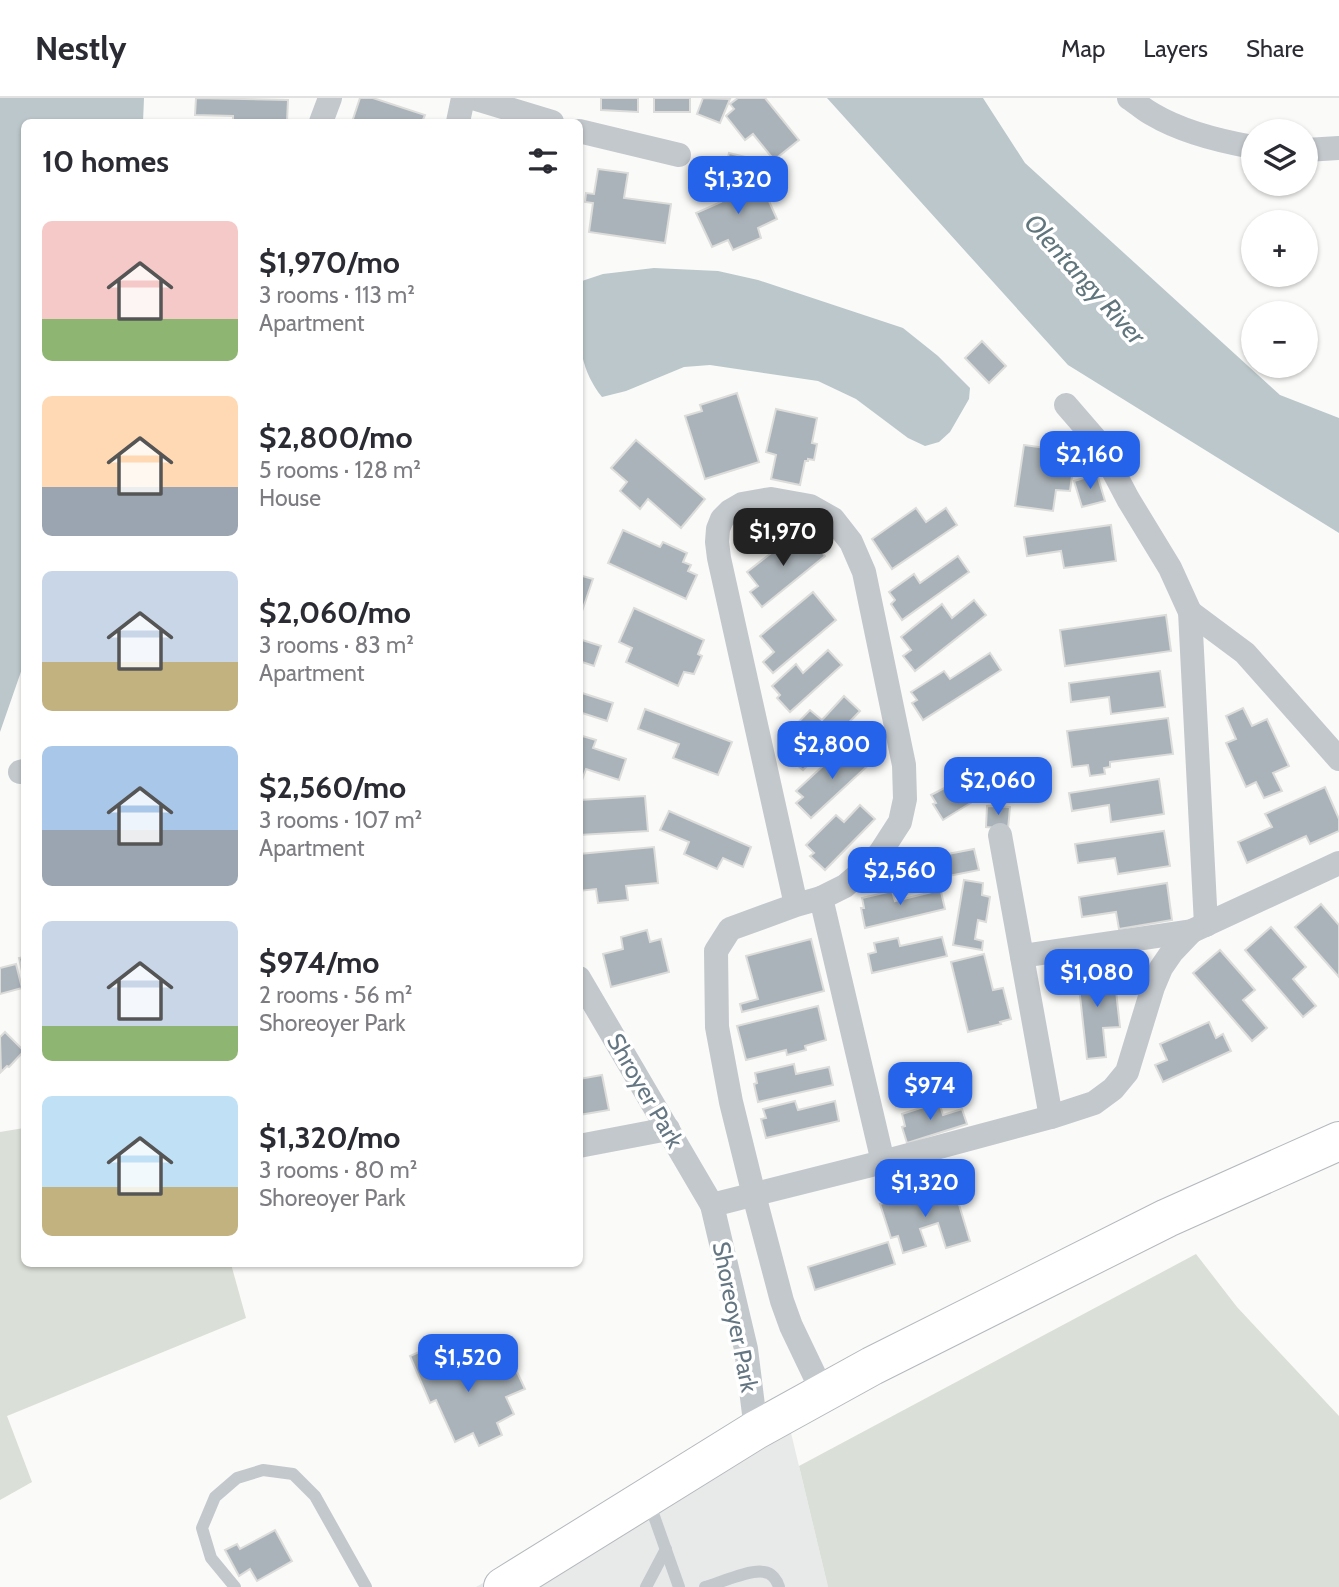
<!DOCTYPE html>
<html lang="en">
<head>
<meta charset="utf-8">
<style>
  :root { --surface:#fff; --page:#f2f2f3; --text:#2b2b33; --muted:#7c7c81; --line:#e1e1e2; --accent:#2563eb }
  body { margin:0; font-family:Cabin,sans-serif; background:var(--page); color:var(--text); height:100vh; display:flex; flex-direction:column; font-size:26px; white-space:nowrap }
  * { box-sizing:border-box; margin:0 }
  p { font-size:23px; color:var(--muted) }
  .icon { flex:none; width:38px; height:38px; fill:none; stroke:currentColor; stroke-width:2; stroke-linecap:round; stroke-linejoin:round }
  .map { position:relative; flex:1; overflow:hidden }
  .panel { position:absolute; left:21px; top:21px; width:562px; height:1148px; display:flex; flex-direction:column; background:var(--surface); border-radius:10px; box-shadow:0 2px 5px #0004 }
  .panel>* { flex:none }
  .fabs { position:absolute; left:1241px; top:21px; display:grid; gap:14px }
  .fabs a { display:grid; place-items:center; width:77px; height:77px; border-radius:50%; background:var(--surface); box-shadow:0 2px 5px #0004; font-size:35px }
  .price { position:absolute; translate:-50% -60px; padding:0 16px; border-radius:14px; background:var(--accent); color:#fff; font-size:23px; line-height:46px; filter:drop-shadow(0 2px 4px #0008) }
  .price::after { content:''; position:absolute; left:50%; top:42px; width:21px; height:16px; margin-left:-10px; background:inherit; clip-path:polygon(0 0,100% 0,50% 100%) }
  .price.selected { background:#222; color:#fff }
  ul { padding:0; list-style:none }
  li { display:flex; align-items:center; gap:21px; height:175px; padding:0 21px }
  li span { display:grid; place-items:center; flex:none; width:196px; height:140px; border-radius:10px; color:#555 }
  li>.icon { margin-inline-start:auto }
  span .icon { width:84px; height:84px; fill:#fffc; stroke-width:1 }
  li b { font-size:30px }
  h2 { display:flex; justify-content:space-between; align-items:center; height:84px; padding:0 21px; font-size:30px }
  header { display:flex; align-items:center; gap:42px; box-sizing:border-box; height:98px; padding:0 35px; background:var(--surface); border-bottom:2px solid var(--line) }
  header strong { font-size:33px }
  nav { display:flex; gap:38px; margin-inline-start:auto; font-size:24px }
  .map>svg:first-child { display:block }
  .built { fill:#e8e9e9 }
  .green { fill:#dadfd7 }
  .water { fill:#bbc7cb }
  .building { fill:#aab3b9; stroke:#dcdcda; stroke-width:2 }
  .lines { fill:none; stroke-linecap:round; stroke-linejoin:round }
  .trunk-casing { stroke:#b4b9bd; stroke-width:40 }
  .service { stroke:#c3c8cc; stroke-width:12 }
  .minor { stroke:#c3c8cc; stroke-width:24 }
  .trunk { stroke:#fff; stroke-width:38 }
  .labels { text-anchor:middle; stroke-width:7; stroke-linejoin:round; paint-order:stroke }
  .street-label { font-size:24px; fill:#657683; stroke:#fff }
  .water-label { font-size:26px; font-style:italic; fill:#60757c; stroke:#fff }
</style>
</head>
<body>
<header>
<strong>Nestly</strong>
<nav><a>Map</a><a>Layers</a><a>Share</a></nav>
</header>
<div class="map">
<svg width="1339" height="1489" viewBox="0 0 1339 1489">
  <rect width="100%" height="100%" fill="#fafaf8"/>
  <!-- built -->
  <path class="built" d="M786 1314 828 1489H476Z"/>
  <!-- green -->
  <g class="green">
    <path d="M24 1030V1166H231L246 1220 7 1318 32 1384 0 1402V1034Z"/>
    <path d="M1196 1156 1237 1209 1339 1318V1489H828L799 1368Z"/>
  </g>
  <!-- water -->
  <g class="water">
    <path d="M0 0H144L143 24H24V565L0 634Z"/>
    <path d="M827 0H983L1025 65 1280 297 1339 320V435L1068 267Z"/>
    <path d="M654 170 718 173 758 182 903 230 938 258 970 290 969 301 950 334 939 344 925 348 908 340 856 301 818 283 710 267 684 269 626 293 602 299C574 264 579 227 579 184L603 176Z"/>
  </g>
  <!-- building -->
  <g class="building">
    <path d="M196 0 288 2 287 24H233V18L195 17Z"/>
    <path d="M360 0H373L425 17 422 24H352Z"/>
    <path d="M601 0H638V14L601 12Z"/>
    <rect x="654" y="0" width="36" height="14"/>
    <path d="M703 0 730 1 720 25 697 16Z"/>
    <path d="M738 0H765L799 42 774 62 753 36 745 42 726 18 734 11 730 6Z"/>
    <path d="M729 55 754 61 752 68 760 70 758 78 750 77 748 85 723 79Z"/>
    <path d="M598 71 628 75 624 100 671 106 665 145 589 134 593 105 585 104 586 95 594 96Z"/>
    <path d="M770 82 774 91 765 94 777 121 758 130 761 140 733 152 728 142 712 149 696 115 721 104 717 95 741 85 745 93Z"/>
    <path d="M982 243 1006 268 989 285 965 260Z"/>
    <path d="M737 295 759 364 705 381 685 318 702 313 700 307Z"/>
    <path d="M776 311 817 320 812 345 817 346 814 362 808 361V363H805L800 387 771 381 776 357 766 354Z"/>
    <path d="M636 342 705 401 681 430 648 401 640 411 620 393 627 384 611 370Z"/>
    <path d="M1024 347 1061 352 1059 369 1073 371 1070 393 1056 392 1053 413 1015 408Z"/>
    <path d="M1097 376 1105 403 1082 409 1074 383Z"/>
    <path d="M916 410 926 424 946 410 957 427 892 471 872 441Z"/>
    <path d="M1111 427 1116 463 1064 470 1061 453 1027 458 1024 439Z"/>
    <path d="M623 432 660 449 663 444 687 455 683 464 691 467 688 473 697 477 686 501 608 465Z"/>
    <path d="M794 437 805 449 813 443 825 458 762 509 750 494 758 488 747 474Z"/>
    <path d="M958 458 969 474 902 522 891 506 895 502 889 494 914 476 920 485Z"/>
    <path d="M579 477 593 481 581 516 579 515Z"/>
    <path d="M813 494 836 522 773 575 763 564 774 554 760 538Z"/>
    <path d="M974 502 986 517 915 573 903 558 911 552 901 539 942 506 952 520Z"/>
    <path d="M634 510 704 542 698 556 702 558 694 576 684 574 678 588 626 564 632 550 619 544Z"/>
    <path d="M1166 517 1171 553 1065 568 1060 532Z"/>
    <path d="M579 541 601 548 594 568 579 563Z"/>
    <path d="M828 552 842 567 790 614 777 600 780 597 772 588 796 566 803 575Z"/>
    <path d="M990 555 1001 572 923 622 912 605 917 602 911 594 944 573 950 581Z"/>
    <path d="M1160 573 1165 609 1111 616 1109 599 1071 604 1069 585Z"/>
    <path d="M579 594 613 605 607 623 579 614Z"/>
    <path d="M844 598 860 613 803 672 787 658 795 650 784 639 810 612 822 622Z"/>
    <path d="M1243 610 1252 628 1267 621 1289 668 1273 675 1282 693 1264 700 1256 684 1246 689 1226 645 1236 641 1226 618Z"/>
    <path d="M645 611 732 644 718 677 673 660 679 646 638 631Z"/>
    <path d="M1168 620 1173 656 1110 664V669L1104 670 1105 676 1090 678 1088 667 1072 669 1067 633Z"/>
    <path d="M579 637 596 642 593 650 626 661 619 682 586 671 581 685 579 684Z"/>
    <path d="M861 646 875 661 811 720 796 705 803 699 796 693 825 666 831 673Z"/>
    <path d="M1006 661 1016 677 943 722 933 706 936 705 931 697 950 687 954 693Z"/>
    <path d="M1159 681 1164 716 1111 724 1109 707 1072 713 1069 695Z"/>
    <path d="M1325 689 1339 721V733L1310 746 1306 738 1247 765 1238 744 1272 729 1265 716Z"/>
    <path d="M645 698 648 733 579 737V702Z"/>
    <path d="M860 707 875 721 825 772 810 758 814 755 806 747 836 717 844 724Z"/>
    <path d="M987 708 1010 709 1008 731 986 729Z"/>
    <path d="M669 713 751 749 743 769 723 760 717 771 684 756 689 744 660 732Z"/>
    <path d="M1164 733 1170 768 1118 776 1115 760 1078 765 1075 746Z"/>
    <path d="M654 749 658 785 626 788 628 802 598 805 596 791 579 793V756Z"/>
    <path d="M935 750 937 758 974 751 979 772 903 787 899 766 906 765 904 756Z"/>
    <path d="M964 782 983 785 982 797 990 799 986 824 978 822 975 841 983 843 982 852 953 847Z"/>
    <path d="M939 785 945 811 865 830 861 810H864L862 800 892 793 895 803 932 794 931 787Z"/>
    <path d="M1167 785 1172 822 1119 831 1116 814 1082 819 1079 799Z"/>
    <path d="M1321 806 1339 827V879L1295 829Z"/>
    <path d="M1271 829 1306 869 1293 881 1316 908 1303 919 1245 852Z"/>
    <path d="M647 832 650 844 661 841 669 874 611 889 603 856 623 851 621 839Z"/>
    <path d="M942 839 947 858 872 875 868 856 876 854 874 845 898 840 900 848Z"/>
    <path d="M811 841 824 893 742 914 740 906 758 901 746 858Z"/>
    <path d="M1220 852 1255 892 1243 902 1267 930 1252 943 1193 875Z"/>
    <path d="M984 856 993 892 1003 890 1011 921 1000 924 1001 926 968 934 951 864Z"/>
    <path d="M24 859V882L19 860Z"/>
    <path d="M16 866 22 890 0 896V870Z"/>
    <path d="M1096 869 1098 877 1114 875 1120 929 1103 930 1106 959 1087 961 1077 871Z"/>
    <path d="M818 908 826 942 805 948 806 952 787 957 786 952 746 962 737 928Z"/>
    <path d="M1209 924 1216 940 1223 936 1231 953 1163 984 1155 967 1167 962 1160 946Z"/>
    <path d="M5 934 24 953 9 969 7 968 1 974 0 939Z"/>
    <path d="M794 966 796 976 829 969 833 987 758 1004 754 986 757 985 755 975Z"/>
    <path d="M922 969 924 979 953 971 959 990 896 1008 891 989 894 988 891 978Z"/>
    <path d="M602 977 609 1012 579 1017V981Z"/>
    <path d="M795 1003 798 1012 835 1003 839 1023 766 1040 761 1021 766 1020 763 1011Z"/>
    <path d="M939 1004 943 1017 962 1011 967 1026 907 1045 902 1029 905 1028 902 1016Z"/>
    <path d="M954 1090 970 1143 946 1150 938 1125 920 1131 926 1148 903 1155 898 1138 891 1140 880 1106 917 1094 919 1101Z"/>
    <path d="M888 1144 895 1166 815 1192 808 1169Z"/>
    <path d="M437 1246 448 1269 473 1258 480 1273 474 1276 477 1280 494 1272 495 1275 502 1272 499 1264 510 1259 525 1291 506 1299 514 1316 497 1325 502 1337 479 1348 473 1335 455 1344 436 1302 430 1305 410 1258Z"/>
    <path d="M275 1432 292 1463 257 1483 250 1471 239 1478 225 1452 237 1446 240 1451Z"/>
  </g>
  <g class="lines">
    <defs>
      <path id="trunk" d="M503 1489 756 1332 872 1268 1167 1120 1339 1043"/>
    </defs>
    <!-- trunk casing -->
    <use href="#trunk" class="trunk-casing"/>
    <!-- service -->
    <g class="service">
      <path d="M649 1404 679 1489"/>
      <path d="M235 1489 211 1460 202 1430 215 1399 237 1380 263 1372 293 1376 315 1398 366 1489"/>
      <path d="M646 1489 666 1451"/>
      <path d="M705 1489C719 1485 751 1471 764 1474 772 1475 777 1482 779 1489"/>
    </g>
    <!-- minor -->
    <g class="minor">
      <path d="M473 0 552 24"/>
      <path d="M1129 0C1137 5 1144 12 1152 16 1182 34 1219 43 1253 49"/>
      <path d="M321 24 330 0"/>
      <path d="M458 24 463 0"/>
      <path d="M579 33 679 57"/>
      <path d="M1306 52 1339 50"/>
      <path d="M1066 307 1098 344 1128 401 1170 470 1190 514 1206 827"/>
      <path d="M1190 514 1245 555 1339 661"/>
      <path d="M20 674 24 673"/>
      <path d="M1000 737 1051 1019"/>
      <path d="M821 800 883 1064"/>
      <path d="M796 807 719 460 717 444 718 431 722 421 730 413 742 406 771 401 810 408 833 421 851 444 864 474 904 667 905 701 900 724 880 755 866 770 845 788 821 800 796 807 730 831 716 853 717 929 731 1004 754 1097 782 1203 791 1228 823 1295"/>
      <path d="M1022 858 1192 833 1339 765"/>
      <path d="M579 880 712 1107 746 1251 756 1332"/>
      <path d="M579 1048 668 1031"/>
      <path d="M712 1107 883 1064 1051 1019 1094 1005 1113 991 1127 974 1153 889 1161 870 1172 854 1192 833"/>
    </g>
    <!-- trunk -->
    <use href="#trunk" class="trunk"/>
  </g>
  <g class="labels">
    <!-- street labels -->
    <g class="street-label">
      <text transform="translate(645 993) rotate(60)" y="8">Shroyer Park</text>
      <text transform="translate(735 1219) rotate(79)" y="8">Shoreoyer Park</text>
    </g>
    <!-- water labels -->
    <g class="water-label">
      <text transform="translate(1085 181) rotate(48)" y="9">Olentangy River</text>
    </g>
  </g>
</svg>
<div class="fabs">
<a><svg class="icon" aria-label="layers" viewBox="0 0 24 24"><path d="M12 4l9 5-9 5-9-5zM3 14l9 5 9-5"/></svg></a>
<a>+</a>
<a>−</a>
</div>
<b class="price" style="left:738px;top:118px">$1,320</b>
<b class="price" style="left:1090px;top:393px">$2,160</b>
<b class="price selected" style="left:783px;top:470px">$1,970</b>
<b class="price" style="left:832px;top:683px">$2,800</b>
<b class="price" style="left:998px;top:719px">$2,060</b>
<b class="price" style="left:900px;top:809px">$2,560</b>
<b class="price" style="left:1097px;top:911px">$1,080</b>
<b class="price" style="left:930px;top:1024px">$974</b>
<b class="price" style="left:925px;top:1121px">$1,320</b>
<b class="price" style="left:468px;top:1296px">$1,520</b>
<section class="panel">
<h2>10 homes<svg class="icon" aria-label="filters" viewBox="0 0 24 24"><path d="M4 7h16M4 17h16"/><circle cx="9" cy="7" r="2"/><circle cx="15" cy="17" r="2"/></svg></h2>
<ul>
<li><span style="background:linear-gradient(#f6c9c9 70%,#8fb573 0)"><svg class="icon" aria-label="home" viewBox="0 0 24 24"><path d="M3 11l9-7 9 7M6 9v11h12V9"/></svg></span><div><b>$1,970/mo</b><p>3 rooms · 113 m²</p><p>Apartment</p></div></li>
<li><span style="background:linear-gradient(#ffd9b3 65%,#9aa5b1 0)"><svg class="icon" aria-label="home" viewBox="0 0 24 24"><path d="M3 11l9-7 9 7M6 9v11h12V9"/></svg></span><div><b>$2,800/mo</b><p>5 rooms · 128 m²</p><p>House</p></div></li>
<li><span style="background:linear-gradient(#c9d6e8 65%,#c2b280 0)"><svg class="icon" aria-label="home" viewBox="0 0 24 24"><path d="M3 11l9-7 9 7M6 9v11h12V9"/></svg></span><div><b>$2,060/mo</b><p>3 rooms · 83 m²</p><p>Apartment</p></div></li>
<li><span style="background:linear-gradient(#a9c7e8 60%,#9aa5b1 0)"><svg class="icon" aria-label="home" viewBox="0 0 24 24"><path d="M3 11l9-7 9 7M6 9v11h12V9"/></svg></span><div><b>$2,560/mo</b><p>3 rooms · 107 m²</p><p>Apartment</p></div></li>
<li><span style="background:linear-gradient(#c9d6e8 75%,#8fb573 0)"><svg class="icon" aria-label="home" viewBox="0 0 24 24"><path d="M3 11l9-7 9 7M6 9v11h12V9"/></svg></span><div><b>$974/mo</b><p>2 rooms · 56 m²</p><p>Shoreoyer Park</p></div></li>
<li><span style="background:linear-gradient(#bfe0f5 65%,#c2b280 0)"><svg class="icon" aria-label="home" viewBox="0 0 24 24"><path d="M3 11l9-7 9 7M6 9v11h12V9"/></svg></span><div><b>$1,320/mo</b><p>3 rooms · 80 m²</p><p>Shoreoyer Park</p></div></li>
</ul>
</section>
</div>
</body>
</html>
